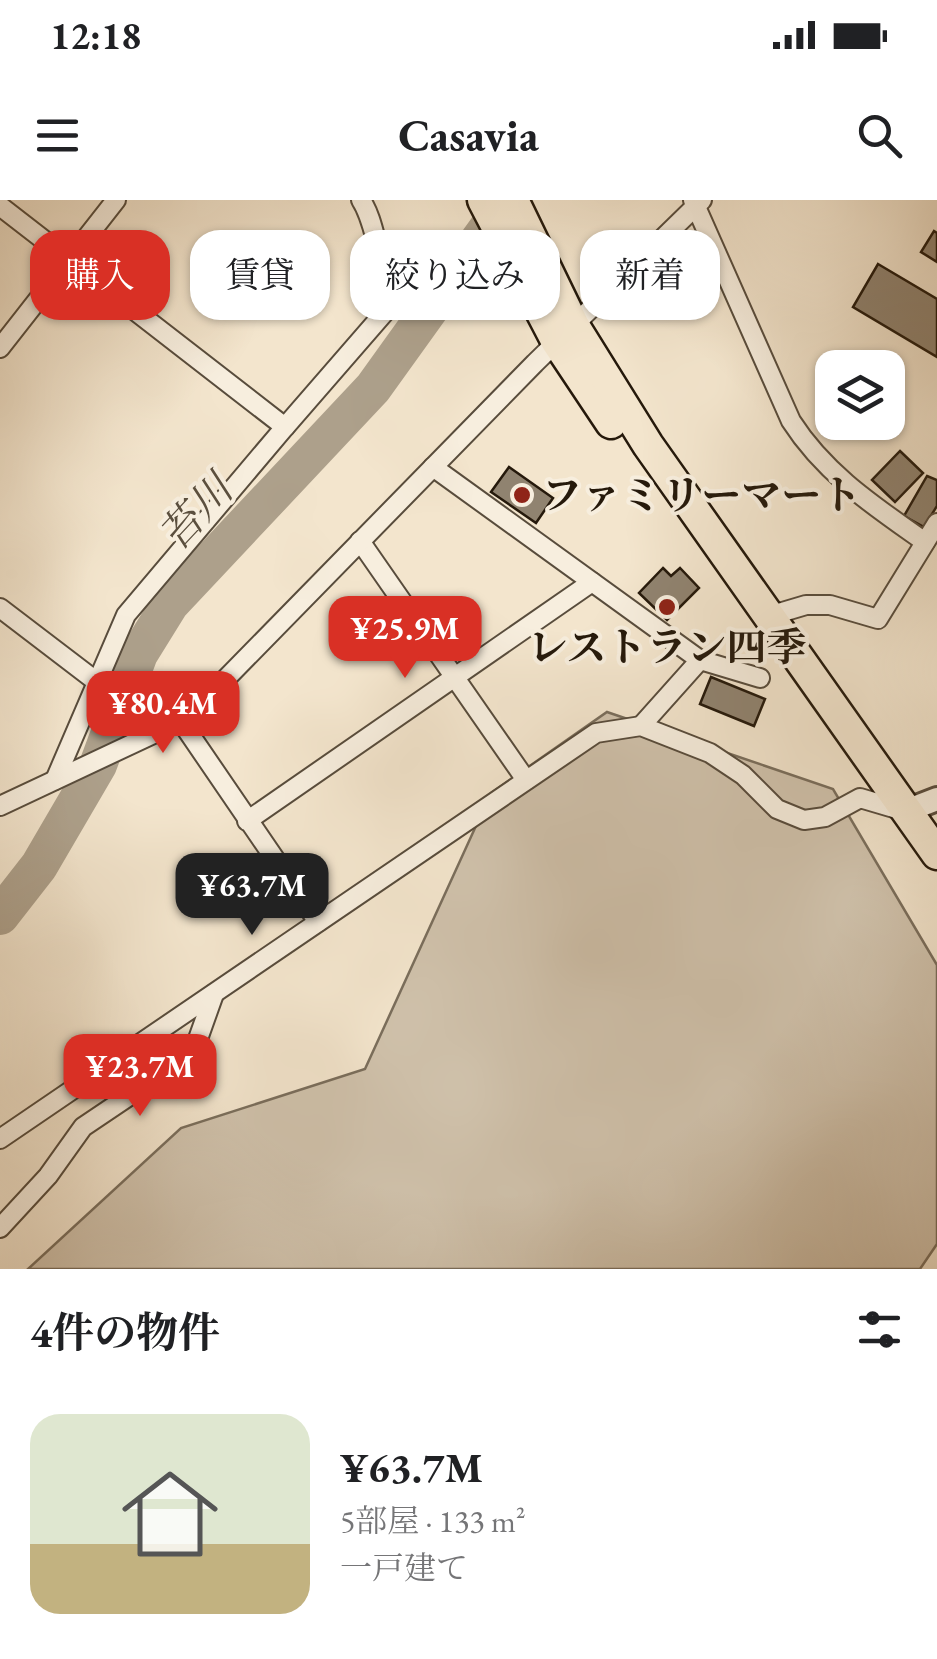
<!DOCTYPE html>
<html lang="ja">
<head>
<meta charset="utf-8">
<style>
  :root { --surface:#fff; --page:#f6f6f6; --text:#202124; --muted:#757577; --accent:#d93025 }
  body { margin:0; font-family:"EB Garamond","Noto Serif JP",serif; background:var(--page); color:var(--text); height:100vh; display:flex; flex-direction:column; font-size:38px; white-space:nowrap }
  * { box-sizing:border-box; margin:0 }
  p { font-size:32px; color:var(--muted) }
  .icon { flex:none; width:55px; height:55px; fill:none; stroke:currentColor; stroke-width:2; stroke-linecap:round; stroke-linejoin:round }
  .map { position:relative; height:1069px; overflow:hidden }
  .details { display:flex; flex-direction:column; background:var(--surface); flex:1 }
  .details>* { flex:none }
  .banner { position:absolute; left:30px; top:30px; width:878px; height:90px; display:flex; gap:20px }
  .controls { position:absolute; left:815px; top:150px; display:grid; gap:20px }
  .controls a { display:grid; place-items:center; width:90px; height:90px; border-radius:20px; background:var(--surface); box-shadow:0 2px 8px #0004; font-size:50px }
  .price { position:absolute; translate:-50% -85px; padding:0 22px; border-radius:20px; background:var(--accent); color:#fff; font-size:32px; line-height:65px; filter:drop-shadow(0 2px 5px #0008) }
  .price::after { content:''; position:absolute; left:50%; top:60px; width:30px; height:22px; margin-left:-15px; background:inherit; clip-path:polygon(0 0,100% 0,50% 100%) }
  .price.active { background:#222; color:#fff }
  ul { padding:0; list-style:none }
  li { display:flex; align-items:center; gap:30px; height:250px; padding:0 30px }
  li span { display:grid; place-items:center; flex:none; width:280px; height:200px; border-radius:30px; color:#555 }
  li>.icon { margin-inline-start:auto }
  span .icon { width:120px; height:120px; fill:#fffc; stroke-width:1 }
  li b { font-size:42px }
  h2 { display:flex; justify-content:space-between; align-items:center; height:120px; padding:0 30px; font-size:42px }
  .tag { padding:0 35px; border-radius:30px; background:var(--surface); box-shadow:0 2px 8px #0004; font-size:35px; line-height:90px }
  .tag.active { background:var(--accent); color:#fff }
  .status { display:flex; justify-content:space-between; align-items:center; height:70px; padding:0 50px; background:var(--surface); direction:ltr }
  .status svg { height:28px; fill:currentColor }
  header { display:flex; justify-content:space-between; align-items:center; height:130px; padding:0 30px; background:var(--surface); font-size:45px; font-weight:700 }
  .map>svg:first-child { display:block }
  .green { fill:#d0c2ac; stroke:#7a6e5c; stroke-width:2.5 }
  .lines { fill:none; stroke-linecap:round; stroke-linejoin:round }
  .river { stroke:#ada08b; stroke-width:38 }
  .building { fill:#908370; stroke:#25190b; stroke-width:2.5 }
  .minor-casing { stroke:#584c3c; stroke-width:22 }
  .tertiary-casing { stroke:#584c3c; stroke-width:28 }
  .trunk-casing { stroke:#25190b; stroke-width:35 }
  .minor { stroke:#f7eede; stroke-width:18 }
  .tertiary { stroke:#f7eede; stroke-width:22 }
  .trunk { stroke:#f3e5cd; stroke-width:30 }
  .poi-dot { fill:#8f2418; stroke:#f7eede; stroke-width:4 }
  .labels { text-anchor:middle; stroke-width:8; stroke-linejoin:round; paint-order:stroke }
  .poi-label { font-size:40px; font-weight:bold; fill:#25190b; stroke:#f7eede; text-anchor:start }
  .water-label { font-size:42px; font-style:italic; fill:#5b4f3e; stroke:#f7eede }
</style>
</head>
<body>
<div class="status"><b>12:18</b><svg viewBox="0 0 49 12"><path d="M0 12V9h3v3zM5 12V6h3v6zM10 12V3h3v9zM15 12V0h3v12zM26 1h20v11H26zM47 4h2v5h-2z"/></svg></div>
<header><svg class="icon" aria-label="menu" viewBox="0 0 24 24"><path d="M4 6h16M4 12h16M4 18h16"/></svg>Casavia<svg class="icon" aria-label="search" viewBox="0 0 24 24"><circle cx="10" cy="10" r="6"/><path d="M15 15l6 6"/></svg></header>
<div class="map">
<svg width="937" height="1069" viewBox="0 0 937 1069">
  <rect width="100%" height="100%" fill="#f3e5cd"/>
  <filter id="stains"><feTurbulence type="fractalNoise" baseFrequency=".002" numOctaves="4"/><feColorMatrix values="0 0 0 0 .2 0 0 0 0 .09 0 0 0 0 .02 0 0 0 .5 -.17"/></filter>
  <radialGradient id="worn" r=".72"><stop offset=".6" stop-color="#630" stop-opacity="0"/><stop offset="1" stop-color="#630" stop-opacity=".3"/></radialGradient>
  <!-- green -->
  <path class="green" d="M607 512 833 589 937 765V1044L920 1069H28L181 928 365 869 491 593Z"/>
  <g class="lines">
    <!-- river -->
    <path class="river" d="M0 716 39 666 98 565 139 454 170 404 373 188 508 0"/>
  </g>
  <!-- building -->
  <g class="building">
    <path d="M934 31 937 33V62L921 52Z"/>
    <path d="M878 64 937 99V157L853 107Z"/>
    <path d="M900 251 923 273 895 302 872 280Z"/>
    <path d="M509 267 553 298 536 323 491 292Z"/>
    <path d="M927 276 937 280V306L924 327 904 316Z"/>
    <path d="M663 368 671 376 680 368 699 388 667 420 639 393Z"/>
    <path d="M711 477 765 499 754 526 700 504Z"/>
  </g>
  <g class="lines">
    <defs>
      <g id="minor">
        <path d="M693 0 791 221C825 274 874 306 925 342"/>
        <path d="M0 6 285 227 404 90C374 72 380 29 361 0"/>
        <path d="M0 148 116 0"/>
        <path d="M433 267 700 460 760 478"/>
        <path d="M360 341 526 580"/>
        <path d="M0 408 97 482"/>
        <path d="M769 416 806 405H830L878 419 937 323"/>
        <path d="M180 520 318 722"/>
        <path d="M641 526 700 460"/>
        <path d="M55 580 126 415 285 227"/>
        <path d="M0 606 166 528 208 497 535 163 702 0"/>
        <path d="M247 621 592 382"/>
        <path d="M0 939 596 533 641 526 710 553 743 575 777 609 804 620 825 617 860 598 904 611"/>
        <path d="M0 1028 48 976 83 927 193 853 214 794"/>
      </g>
      <path id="tertiary" d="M906 611 937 599"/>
      <g id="trunk">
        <path d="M483 0 557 142 611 223"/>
        <path d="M513 0 574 126 648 245 937 654"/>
      </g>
    </defs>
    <!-- minor casing -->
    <use href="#minor" class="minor-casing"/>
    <!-- tertiary casing -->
    <use href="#tertiary" class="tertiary-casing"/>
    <!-- trunk casing -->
    <use href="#trunk" class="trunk-casing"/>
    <!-- minor -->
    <use href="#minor" class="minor"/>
    <!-- tertiary -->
    <use href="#tertiary" class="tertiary"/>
    <!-- trunk -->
    <use href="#trunk" class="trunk"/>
  </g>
  <!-- markers -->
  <g class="poi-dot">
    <circle cx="522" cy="295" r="10"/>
    <circle cx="667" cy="407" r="10"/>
  </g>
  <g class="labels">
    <!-- poi labels -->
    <g class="poi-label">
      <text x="542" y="309">ファミリーマート</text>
      <text x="667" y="461" text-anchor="middle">レストラン四季</text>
    </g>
    <!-- water labels -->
    <g class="water-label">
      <text transform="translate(195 312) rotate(-47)" y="15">苔川</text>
    </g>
  </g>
  <rect width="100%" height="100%" filter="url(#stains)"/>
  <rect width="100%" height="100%" fill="url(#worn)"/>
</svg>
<div class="controls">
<a><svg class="icon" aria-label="layers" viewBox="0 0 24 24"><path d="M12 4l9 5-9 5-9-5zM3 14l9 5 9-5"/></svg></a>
</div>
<b class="price" style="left:405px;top:481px">¥25.9M</b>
<b class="price" style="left:163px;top:556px">¥80.4M</b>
<b class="price active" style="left:252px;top:738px">¥63.7M</b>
<b class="price" style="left:140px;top:919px">¥23.7M</b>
<div class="banner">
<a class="tag active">購入</a>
<a class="tag">賃貸</a>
<a class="tag">絞り込み</a>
<a class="tag">新着</a>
</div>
</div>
<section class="details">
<h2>4件の物件<svg class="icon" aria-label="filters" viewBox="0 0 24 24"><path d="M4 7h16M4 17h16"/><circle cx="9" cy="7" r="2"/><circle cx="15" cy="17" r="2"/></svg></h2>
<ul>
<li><span style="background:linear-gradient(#dfe7d0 65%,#c2b280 0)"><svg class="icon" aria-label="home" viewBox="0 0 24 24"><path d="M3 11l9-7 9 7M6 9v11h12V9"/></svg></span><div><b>¥63.7M</b><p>5部屋 · 133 m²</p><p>一戸建て</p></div></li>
</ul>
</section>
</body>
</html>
